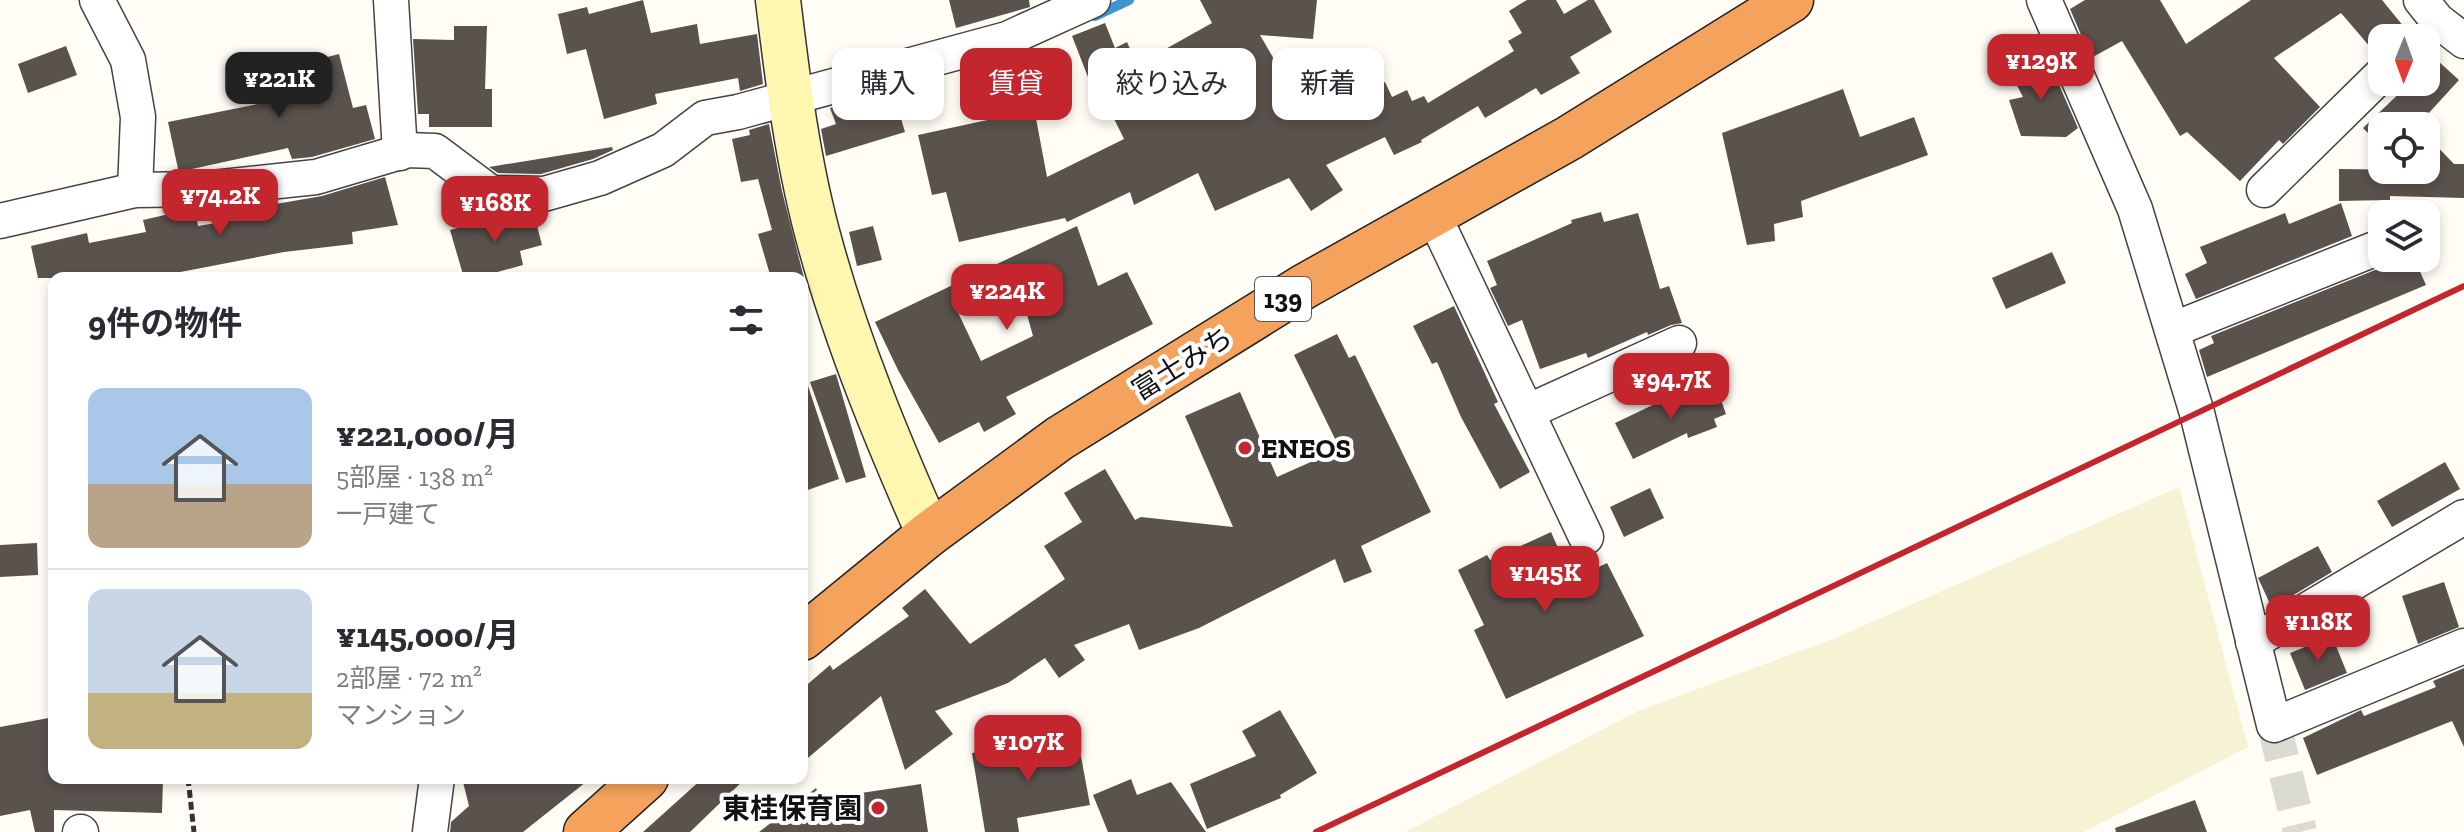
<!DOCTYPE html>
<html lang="ja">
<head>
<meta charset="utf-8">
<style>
  :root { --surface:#fff; --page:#f2f2f3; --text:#2b2b33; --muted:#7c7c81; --line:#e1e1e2; --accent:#c4262e }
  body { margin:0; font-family:"Zilla Slab","Noto Sans JP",serif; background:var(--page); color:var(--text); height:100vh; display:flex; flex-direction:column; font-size:30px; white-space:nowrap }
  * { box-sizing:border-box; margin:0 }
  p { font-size:26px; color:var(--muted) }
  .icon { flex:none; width:44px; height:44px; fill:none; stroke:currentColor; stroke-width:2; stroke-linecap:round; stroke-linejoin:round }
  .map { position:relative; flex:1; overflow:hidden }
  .details { position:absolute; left:48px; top:272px; width:760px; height:512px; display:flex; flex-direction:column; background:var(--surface); border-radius:16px; box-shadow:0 4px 12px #0003 }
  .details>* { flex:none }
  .banner { position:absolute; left:832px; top:48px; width:760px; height:72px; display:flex; gap:16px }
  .needle { width:52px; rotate:181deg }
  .buttons { position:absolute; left:2368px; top:24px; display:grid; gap:16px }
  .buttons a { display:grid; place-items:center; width:72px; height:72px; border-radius:16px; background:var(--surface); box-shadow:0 4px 12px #0003; font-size:40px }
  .price { position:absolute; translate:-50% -68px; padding:0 18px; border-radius:16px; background:var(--accent); color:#fff; font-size:26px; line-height:52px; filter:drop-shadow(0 2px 4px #0008) }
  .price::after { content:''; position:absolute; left:50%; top:48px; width:24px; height:18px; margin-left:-12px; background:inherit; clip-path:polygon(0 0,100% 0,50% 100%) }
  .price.current { background:#222; color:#fff }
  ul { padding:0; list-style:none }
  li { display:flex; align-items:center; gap:24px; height:200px; padding:0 40px }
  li+li { border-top:2px solid var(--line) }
  li span { display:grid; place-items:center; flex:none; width:224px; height:160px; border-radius:16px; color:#555 }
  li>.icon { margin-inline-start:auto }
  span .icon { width:96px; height:96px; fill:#fffc; stroke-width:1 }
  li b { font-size:34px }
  h2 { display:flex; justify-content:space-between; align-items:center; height:96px; padding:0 40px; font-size:34px }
  .pill { padding:0 28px; border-radius:16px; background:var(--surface); box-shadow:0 4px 12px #0003; font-size:28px; line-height:72px }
  .pill.current { background:var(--accent); color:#fff }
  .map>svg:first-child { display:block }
  .farmland { fill:#f6f3d4 }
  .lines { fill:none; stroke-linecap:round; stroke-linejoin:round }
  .stream { stroke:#3f96cf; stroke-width:10 }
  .building { fill:#5a524d; fill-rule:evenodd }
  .street-tunnel { stroke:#dbdad3; stroke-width:34; stroke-dasharray:34 17; stroke-linecap:butt }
  .street-casing { stroke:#444; stroke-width:37 }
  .secondary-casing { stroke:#333; stroke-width:47 }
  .highway-casing { stroke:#222; stroke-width:47 }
  .path { stroke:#333; stroke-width:5; stroke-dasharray:8 4; stroke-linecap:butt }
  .street { stroke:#fff; stroke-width:34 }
  .secondary { stroke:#fff6b0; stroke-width:44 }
  .highway { stroke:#f5a25d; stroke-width:44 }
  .rail { stroke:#c4262e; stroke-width:6 }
  .poi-dot { fill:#c4262e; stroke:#fff; stroke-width:3 }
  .labels { text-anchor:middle; stroke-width:8; stroke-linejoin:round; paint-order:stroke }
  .shield { fill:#fff; stroke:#585858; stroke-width:2 }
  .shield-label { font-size:26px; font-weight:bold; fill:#111 }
  .street-label { font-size:28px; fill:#111; stroke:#fff }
  .poi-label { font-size:28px; font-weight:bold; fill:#111; stroke:#fff; text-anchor:start }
</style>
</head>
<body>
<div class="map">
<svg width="2464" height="832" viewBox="0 0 2464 832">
  <rect width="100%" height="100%" fill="#fffdf5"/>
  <!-- farmland -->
  <path class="farmland" d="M2179 487 2248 747 2084 832H1405L1638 711 1833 639Z"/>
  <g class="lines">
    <!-- stream -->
    <path class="stream" d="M1095 16 1129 0"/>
  </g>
  <!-- building -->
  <g class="building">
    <path d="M643 0 651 33 697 24 700 44 757 34 763 84 740 91 738 78 655 94 657 104 604 119 586 49 567 54 558 14 587 7 589 14Z"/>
    <path d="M949 0H1029L1030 7 956 28Z"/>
    <path d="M1200 0H1317L1313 39 1260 35 1303 109 1352 85 1357 95 1385 82 1392 97 1407 90 1412 101 1424 96 1428 103 1514 51 1508 41 1522 33 1509 11 1527 0H1556L1564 14 1588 0H1594L1612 32 1570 57 1580 73 1541 95 1536 88 1485 118 1478 106 1421 140 1422 142 1394 155 1385 137 1326 165 1343 190 1311 211 1289 178 1215 211 1198 173 1134 205 1130 192 1067 222 1065 218 959 242 946 192 932 195 918 135 1006 116 1004 103 1032 97 1047 177 1124 139 1099 88 1093 90 1072 36 1105 23 1115 48 1127 42 1137 65 1212 23Z"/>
    <path d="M2085 0H2160L2186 44 2251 0H2382L2413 38H2382V55H2377L2341 13 2274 58 2320 107 2283 144 2279 140 2240 181 2187 132 2180 136 2122 41 2091 58 2070 9Z"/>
    <path d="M454 26H487L485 89H492V127H429V114H418L413 39 454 40Z"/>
    <path d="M66 46 77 75 28 93 18 64Z"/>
    <path d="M2426 50 2459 80 2417 126H2382V147L2363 128 2409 84 2406 82H2426Z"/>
    <path d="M339 54 353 108 366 105 375 139 312 157 292 159 288 148 192 169H178L168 122 273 101 266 73Z"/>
    <path d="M2046 55 2078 128 2066 137 2021 136 2009 100 2023 97 2009 70Z"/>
    <path d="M1843 89 1860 137 1914 117 1928 155 1801 201 1803 217 1774 224 1775 241 1747 245 1722 133Z"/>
    <path d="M893 91 905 132 826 156 821 129 836 124 830 108Z"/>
    <path d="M769 124 782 191 804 278H771L758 234 772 230 758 179 741 182 732 139 750 135 749 130Z"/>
    <path d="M2426 135 2454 164H2464V198L2390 196V200L2339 201V169L2426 170Z"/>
    <path d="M612 147 613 150 593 159 541 174 498 173 489 167Z"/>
    <path d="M385 177 398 225 352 232 353 244 284 252 149 278H38L31 246 87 233 89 243 146 232 143 220 191 209H195L198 226 271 214 270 205 322 196Z"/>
    <path d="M2341 203 2352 236 2196 299 2185 274 2207 263 2200 247 2285 213 2289 224Z"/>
    <path d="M1601 212 1604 222 1638 213 1660 289 1669 286 1682 323 1671 325 1648 335 1647 332 1588 358 1586 353 1540 369 1522 320 1508 326 1490 288 1497 285 1487 261 1572 223 1571 220Z"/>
    <path d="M493 213 534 214 542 245 520 251 523 265 476 278H464L450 230 495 218Z"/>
    <path d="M873 226 882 260 857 266 849 232Z"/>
    <path d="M1077 226 1098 286 1127 272 1153 324 1006 397 1016 414 984 432 979 422 939 443 898 370 875 322ZM1020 289 1033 336 981 361 955 306Z"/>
    <path d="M2052 252 2066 283 2006 309 1992 278Z"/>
    <path d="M2405 258H2414L2426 285 2207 377 2199 350 2214 343 2211 336Z"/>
    <path d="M1454 306 1498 402 1494 404 1530 472 1500 489 1461 417 1437 362 1432 364 1413 326Z"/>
    <path d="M1337 334 1349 358 1355 355 1431 512 1361 546 1372 572 1344 583 1335 559 1199 628 1139 650 1129 624 1074 645 1085 660 1059 678 1045 658 1008 683 935 711 953 734 905 770 881 696 802 763V689L830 665 833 670 909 616 902 608 925 589 970 644 1065 579 1044 546 1082 522 1064 493 1105 469 1135 520 1141 517 1233 527 1185 416 1240 392 1277 477 1340 449 1294 355Z"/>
    <path d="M836 374 866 477 846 483 810 382Z"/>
    <path d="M807 383 839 479 802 492V384Z"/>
    <path d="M1702 386 1705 394 1717 389 1726 414 1714 419 1717 427 1688 438 1687 433 1633 459 1615 423 1659 402Z"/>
    <path d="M2445 462 2460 489 2392 527 2377 501Z"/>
    <path d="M1650 488 1664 518 1624 537 1610 507Z"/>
    <path d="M1551 532 1572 580 1607 563 1644 636 1506 699 1474 630 1484 625 1458 570 1487 555 1490 560Z"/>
    <path d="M37 543 38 575 0 577V545Z"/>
    <path d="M2318 546 2332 572 2272 608 2258 578Z"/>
    <path d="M2444 582 2459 627 2418 644 2402 596Z"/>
    <path d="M2332 636 2347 673 2305 690 2290 653Z"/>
    <path d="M2464 668V747L2452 721 2317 775 2303 738 2361 710 2364 716 2436 687 2433 681Z"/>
    <path d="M1280 710 1317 773 1280 795 1281 798 1207 829 1190 784 1256 756 1242 731Z"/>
    <path d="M54 717V778H163L162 813 54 810V832H35L30 810 0 816V727Z"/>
    <path d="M1056 739 1059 754 1080 751 1090 805 1017 818 1019 832H985L972 753Z"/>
    <path d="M462 778H591L523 832H450L451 822 469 806Z"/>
    <path d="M703 778H746L690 832H643Z"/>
    <path d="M1131 779 1137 795 1171 782 1206 832H1108L1093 795Z"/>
    <path d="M921 784 928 832H759L816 788 821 799Z"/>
    <path d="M2195 800 2207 832H2116L2115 828Z"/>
  </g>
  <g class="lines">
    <!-- street-tunnel -->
    <path class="street-tunnel" d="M2274 725 2300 832"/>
    <defs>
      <g id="street">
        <path d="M97 0 128 60 138 117 135 190"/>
        <path d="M391 0 400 153"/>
        <path d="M2044 0 2135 209 2197 413 2274 725 2464 646"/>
        <path d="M2421 0 2437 20 2464 41"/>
        <path d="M2264 190 2382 74"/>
        <path d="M1433 214 1586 537"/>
        <path d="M0 221 135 190 203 189 316 177 407 150 435 151 491 193 544 194 600 178 663 150 705 118 738 112 1007 39 1093 0"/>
        <path d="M2172 330 2382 246"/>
        <path d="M1527 412 1679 343"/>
        <path d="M2253 642 2464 517"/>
        <path d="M80 832H81"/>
        <path d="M430 832 437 778"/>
      </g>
      <path id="secondary" d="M778 0C788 83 798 166 821 247 848 345 888 441 929 534"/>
      <g id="highway">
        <path d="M802 638 929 534 1060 438 1305 286 1569 138 1791 0"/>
        <path d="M586 832 646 778"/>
      </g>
    </defs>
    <!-- street casing -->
    <use href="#street" class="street-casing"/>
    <!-- secondary casing -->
    <use href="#secondary" class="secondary-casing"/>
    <!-- highway casing -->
    <use href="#highway" class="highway-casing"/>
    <!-- path -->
    <path class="path" d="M188 778 194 832"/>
    <!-- street -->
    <use href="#street" class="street"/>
    <!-- secondary -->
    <use href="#secondary" class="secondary"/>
    <!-- highway -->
    <use href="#highway" class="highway"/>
    <!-- rail -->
    <path class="rail" d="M1316 832 2464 286"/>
  </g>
  <!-- markers -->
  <g class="poi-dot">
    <circle cx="1245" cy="448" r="8"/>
    <circle cx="878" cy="808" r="8"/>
  </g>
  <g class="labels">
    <!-- shield labels -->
    <rect class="shield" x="1255" y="277" width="56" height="44" rx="6"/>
    <g class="shield-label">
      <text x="1283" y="308">139</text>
    </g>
    <!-- street labels -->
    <g class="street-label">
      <text transform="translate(1182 363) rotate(-32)" y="10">富士みち</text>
    </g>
    <!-- poi labels -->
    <g class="poi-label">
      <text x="1261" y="458">ENEOS</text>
      <text x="862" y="818" text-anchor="end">東桂保育園</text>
    </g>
  </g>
</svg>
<div class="buttons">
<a><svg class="needle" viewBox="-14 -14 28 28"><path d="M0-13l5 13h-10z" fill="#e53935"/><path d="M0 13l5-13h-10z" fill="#7c7c81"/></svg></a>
<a><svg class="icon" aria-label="locate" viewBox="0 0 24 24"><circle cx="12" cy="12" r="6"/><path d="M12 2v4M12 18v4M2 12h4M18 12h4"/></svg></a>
<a><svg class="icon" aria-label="layers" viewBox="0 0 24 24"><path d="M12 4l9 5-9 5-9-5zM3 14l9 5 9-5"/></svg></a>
</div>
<b class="price" style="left:2041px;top:102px">¥129K</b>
<b class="price current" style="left:279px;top:120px">¥221K</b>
<b class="price" style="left:220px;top:237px">¥74.2K</b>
<b class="price" style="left:495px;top:244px">¥168K</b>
<b class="price" style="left:1007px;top:332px">¥224K</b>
<b class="price" style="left:1671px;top:421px">¥94.7K</b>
<b class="price" style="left:1545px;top:614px">¥145K</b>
<b class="price" style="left:2318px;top:663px">¥118K</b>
<b class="price" style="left:1028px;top:783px">¥107K</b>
<div class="banner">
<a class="pill">購入</a>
<a class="pill current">賃貸</a>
<a class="pill">絞り込み</a>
<a class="pill">新着</a>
</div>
<section class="details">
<h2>9件の物件<svg class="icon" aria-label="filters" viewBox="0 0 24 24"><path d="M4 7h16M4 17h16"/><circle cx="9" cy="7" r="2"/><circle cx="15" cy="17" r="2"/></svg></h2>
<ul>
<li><span style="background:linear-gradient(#a9c7e8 60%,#b9a48a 0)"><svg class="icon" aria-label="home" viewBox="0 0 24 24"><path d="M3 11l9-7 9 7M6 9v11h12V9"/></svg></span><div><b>¥221,000/月</b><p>5部屋 · 138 m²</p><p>一戸建て</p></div></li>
<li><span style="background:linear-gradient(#c9d6e8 65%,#c2b280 0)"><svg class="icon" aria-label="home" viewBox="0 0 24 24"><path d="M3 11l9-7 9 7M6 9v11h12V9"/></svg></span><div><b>¥145,000/月</b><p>2部屋 · 72 m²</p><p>マンション</p></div></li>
</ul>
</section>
</div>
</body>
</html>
